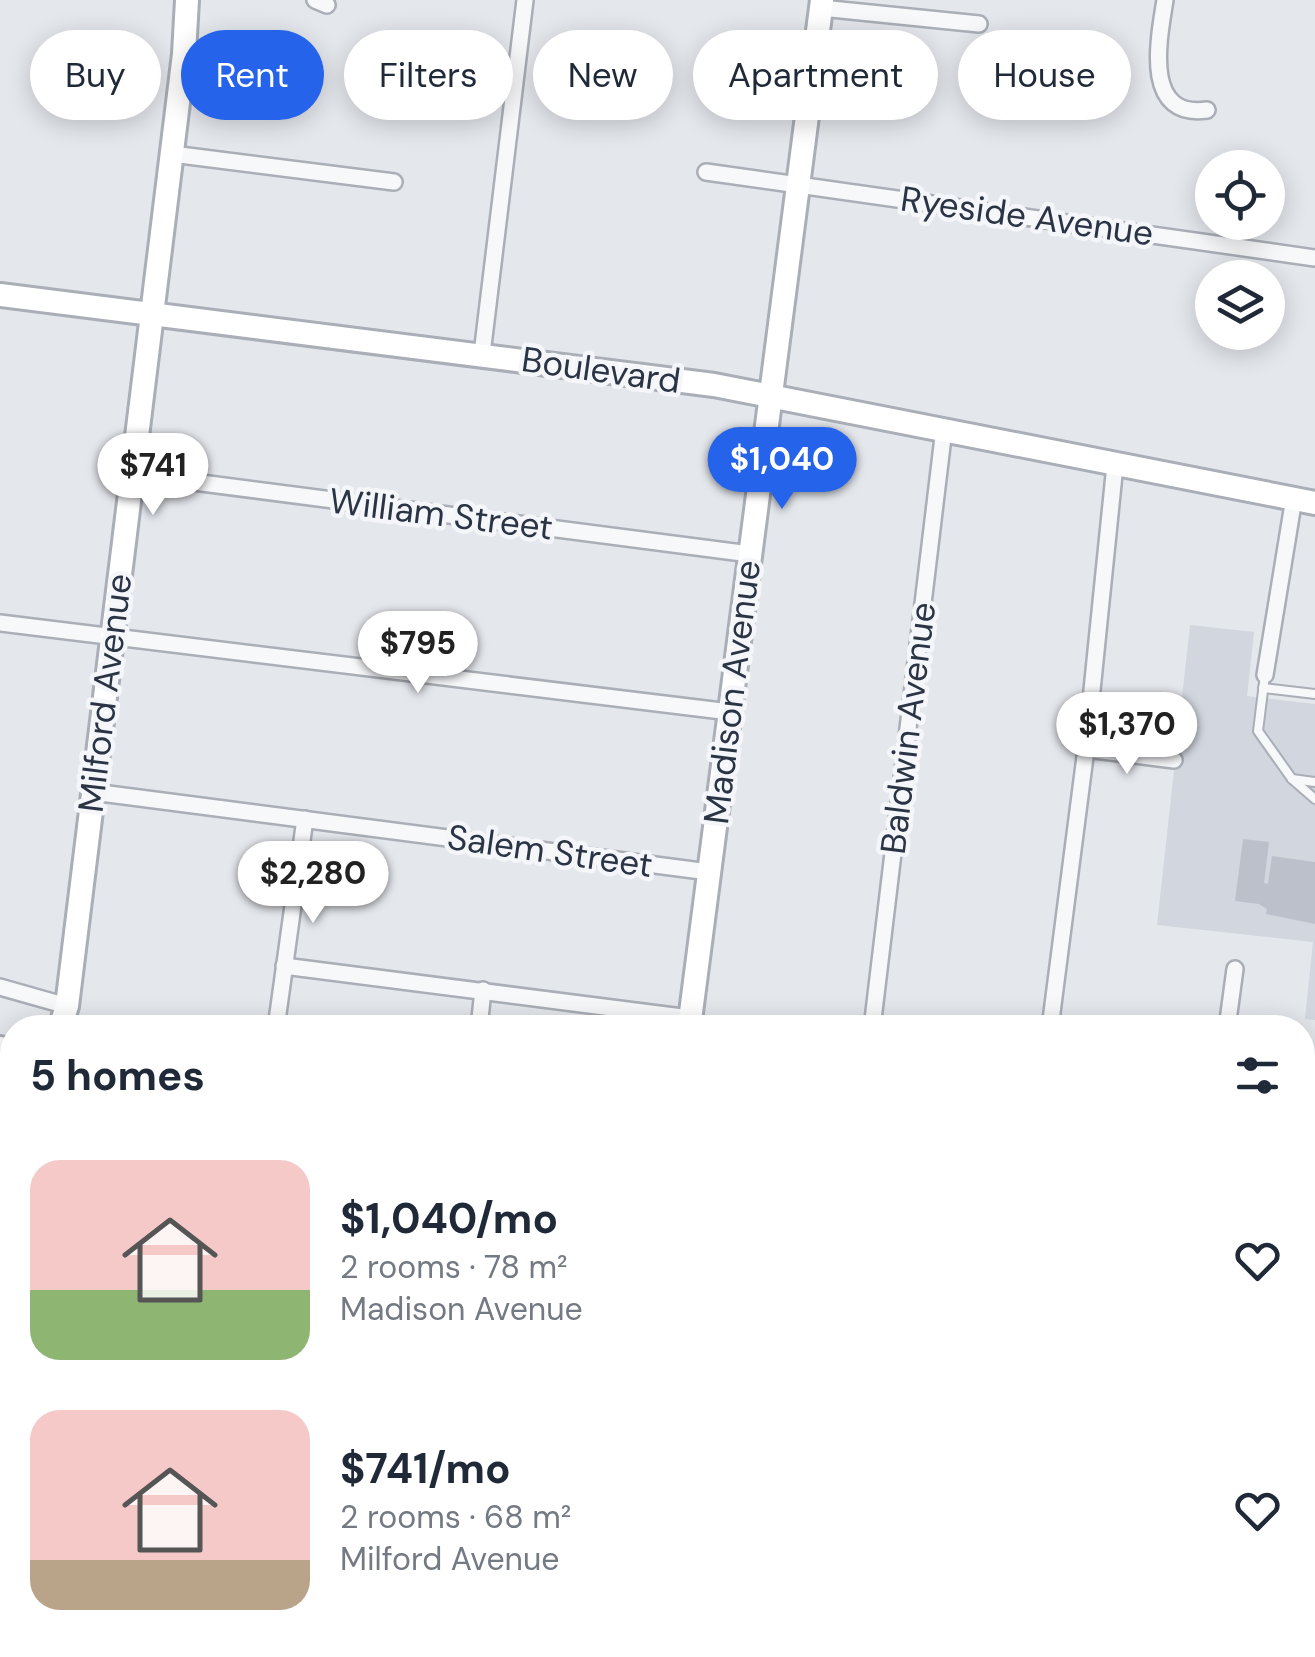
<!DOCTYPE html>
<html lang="en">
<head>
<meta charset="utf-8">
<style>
  :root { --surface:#fff; --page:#f2f2f3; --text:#1f2937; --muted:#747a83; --accent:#2563eb }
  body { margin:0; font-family:"DM Sans",sans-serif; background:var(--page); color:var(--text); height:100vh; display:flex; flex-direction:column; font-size:38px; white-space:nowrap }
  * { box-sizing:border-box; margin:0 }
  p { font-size:32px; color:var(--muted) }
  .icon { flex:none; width:55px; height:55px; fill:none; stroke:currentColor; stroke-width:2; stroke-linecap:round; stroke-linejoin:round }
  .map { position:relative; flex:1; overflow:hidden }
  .details { position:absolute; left:0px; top:1015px; width:1315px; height:642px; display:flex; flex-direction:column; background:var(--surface); border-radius:40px 40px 0 0; box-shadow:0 5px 25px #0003 }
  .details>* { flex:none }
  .hud { position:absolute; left:30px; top:30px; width:1255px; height:90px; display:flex; gap:20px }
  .buttons { position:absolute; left:1195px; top:150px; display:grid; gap:20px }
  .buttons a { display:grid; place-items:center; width:90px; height:90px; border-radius:50%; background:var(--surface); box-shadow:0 5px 25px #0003; font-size:50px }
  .price { position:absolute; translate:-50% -85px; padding:0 22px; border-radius:35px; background:#fff; color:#222; font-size:32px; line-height:65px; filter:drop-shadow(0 2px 5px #0008) }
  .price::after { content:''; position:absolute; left:50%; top:60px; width:30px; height:22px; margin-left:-15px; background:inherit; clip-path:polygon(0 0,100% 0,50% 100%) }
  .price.on { background:var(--accent); color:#fff }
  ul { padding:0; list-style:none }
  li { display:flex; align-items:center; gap:30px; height:250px; padding:0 30px }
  li span { display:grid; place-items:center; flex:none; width:280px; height:200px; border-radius:30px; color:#555 }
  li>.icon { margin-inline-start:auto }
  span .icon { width:120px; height:120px; fill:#fffc; stroke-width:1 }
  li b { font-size:42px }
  h2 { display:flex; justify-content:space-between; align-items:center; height:120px; padding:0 30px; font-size:42px }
  .pill { padding:0 35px; border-radius:45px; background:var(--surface); box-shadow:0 5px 25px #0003; font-size:35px; line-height:90px }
  .pill.on { background:var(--accent); color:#fff }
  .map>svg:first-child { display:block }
  .built { fill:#d2d6de }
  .green { fill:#c9d6c5 }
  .building { fill:#bbc0ca }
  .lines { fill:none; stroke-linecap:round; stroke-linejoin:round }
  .lane-casing { stroke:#a9aeb7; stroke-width:12 }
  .street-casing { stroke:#a9aeb7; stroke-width:20 }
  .secondary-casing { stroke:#a9aeb7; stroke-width:28 }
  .lane { stroke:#f7f8fa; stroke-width:8 }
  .street { stroke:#f7f8fa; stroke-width:15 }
  .secondary { stroke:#fff; stroke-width:22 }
  .labels { text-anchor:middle; stroke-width:9; stroke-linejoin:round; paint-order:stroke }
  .street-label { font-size:35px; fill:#2b3445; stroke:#f4f6f9 }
</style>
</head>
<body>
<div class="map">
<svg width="1315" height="1657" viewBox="0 0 1315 1657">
  <rect width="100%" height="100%" fill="#e4e7ec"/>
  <!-- built -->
  <g class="built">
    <path d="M1190 625 1254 632 1247 696 1315 704V1020L1305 1019 1313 942 1157 925Z"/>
    <path d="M12 1366V1571L0 1572V1467Z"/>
  </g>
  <!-- green -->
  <g class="green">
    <path d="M0 1603H12V1645H407L406 1657H0Z"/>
    <path d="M538 1645H631L629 1657H535Z"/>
  </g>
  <!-- building -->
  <path class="building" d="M1243 839 1269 842 1264 883 1268 884 1272 856 1315 862V924L1266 914 1267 909 1259 904 1235 901Z"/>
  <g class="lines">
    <defs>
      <g id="lane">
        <path d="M1265 675 1258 731 1292 779 1315 799"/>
        <path d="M1263 688 1315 694"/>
        <path d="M1292 779 1315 782"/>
        <path d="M0 1087 9 1099 0 1129"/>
      </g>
      <g id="street">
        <path d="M315 0 327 5"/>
        <path d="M1165 0C1159 38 1142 119 1207 110"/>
        <path d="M821 8 979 24"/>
        <path d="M172 154 394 182"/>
        <path d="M706 172 1315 258"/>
        <path d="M482 354 525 0"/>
        <path d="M132 474 750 554"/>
        <path d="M0 623 730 712"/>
        <path d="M1265 675 1294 498"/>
        <path d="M1086 749 1174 760"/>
        <path d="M93 792 709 872"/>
        <path d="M284 966 690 1018"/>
        <path d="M0 987 67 1006"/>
        <path d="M276 1028 305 819"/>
        <path d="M479 1028 483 990"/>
        <path d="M872 1028 944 429"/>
        <path d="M1050 1028 1086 749 1115 465"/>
        <path d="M1227 1028 1235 969"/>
        <path d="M1302 1162 1315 1164"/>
        <path d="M1151 1645 1155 1657"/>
        <path d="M717 1657 719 1645"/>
      </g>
      <g id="secondary">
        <path d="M0 295 714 385 1315 503"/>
        <path d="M60 1028 67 1006 184 54 187 0"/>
        <path d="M689 1028 822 0"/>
        <path d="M0 1048 12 1050"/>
        <path d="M0 1467 12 1366"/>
        <path d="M1302 1548 1315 1551"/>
        <path d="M0 1572 12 1571"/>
      </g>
    </defs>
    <!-- lane casing -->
    <use href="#lane" class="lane-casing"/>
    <!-- street casing -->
    <use href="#street" class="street-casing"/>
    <!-- secondary casing -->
    <use href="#secondary" class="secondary-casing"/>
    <!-- lane -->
    <use href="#lane" class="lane"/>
    <!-- street -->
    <use href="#street" class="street"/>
    <!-- secondary -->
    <use href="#secondary" class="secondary"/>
  </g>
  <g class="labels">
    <!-- street labels -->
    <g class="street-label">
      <text transform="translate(1027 216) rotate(8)" y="12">Ryeside Avenue</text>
      <text transform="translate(601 370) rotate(8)" y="12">Boulevard</text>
      <text transform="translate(441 514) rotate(7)" y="12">William Street</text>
      <text transform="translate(732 692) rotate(-83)" y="12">Madison Avenue</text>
      <text transform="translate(105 693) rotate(-83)" y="12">Milford Avenue</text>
      <text transform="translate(908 728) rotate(-83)" y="12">Baldwin Avenue</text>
      <text transform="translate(550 851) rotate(8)" y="12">Salem Street</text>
    </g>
  </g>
</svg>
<div class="buttons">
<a><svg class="icon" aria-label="locate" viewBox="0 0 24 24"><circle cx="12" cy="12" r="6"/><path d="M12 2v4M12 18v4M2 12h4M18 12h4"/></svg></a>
<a><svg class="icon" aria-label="layers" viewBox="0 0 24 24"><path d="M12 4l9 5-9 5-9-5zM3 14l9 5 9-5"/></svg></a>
</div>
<b class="price on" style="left:782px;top:512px">$1,040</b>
<b class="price" style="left:153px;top:518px">$741</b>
<b class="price" style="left:418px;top:696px">$795</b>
<b class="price" style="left:1127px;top:777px">$1,370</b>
<b class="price" style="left:313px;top:926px">$2,280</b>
<div class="hud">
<a class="pill">Buy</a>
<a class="pill on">Rent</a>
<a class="pill">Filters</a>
<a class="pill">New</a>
<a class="pill">Apartment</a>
<a class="pill">House</a>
</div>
<section class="details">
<h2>5 homes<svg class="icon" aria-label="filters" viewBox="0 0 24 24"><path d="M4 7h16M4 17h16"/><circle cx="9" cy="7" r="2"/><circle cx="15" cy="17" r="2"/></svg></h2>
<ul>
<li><span style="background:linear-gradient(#f6c9c9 65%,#8fb573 0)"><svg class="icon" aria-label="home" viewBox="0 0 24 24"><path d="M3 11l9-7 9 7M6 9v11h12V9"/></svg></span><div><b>$1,040/mo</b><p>2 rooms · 78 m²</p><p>Madison Avenue</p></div><svg class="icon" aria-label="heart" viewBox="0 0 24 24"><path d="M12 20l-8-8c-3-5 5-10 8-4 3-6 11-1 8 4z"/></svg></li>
<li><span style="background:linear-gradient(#f6c9c9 75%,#b9a48a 0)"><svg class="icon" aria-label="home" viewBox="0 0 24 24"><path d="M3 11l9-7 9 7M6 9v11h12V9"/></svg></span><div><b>$741/mo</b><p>2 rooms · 68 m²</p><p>Milford Avenue</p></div><svg class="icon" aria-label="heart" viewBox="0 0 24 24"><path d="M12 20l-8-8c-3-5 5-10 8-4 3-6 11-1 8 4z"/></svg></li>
</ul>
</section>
</div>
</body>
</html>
